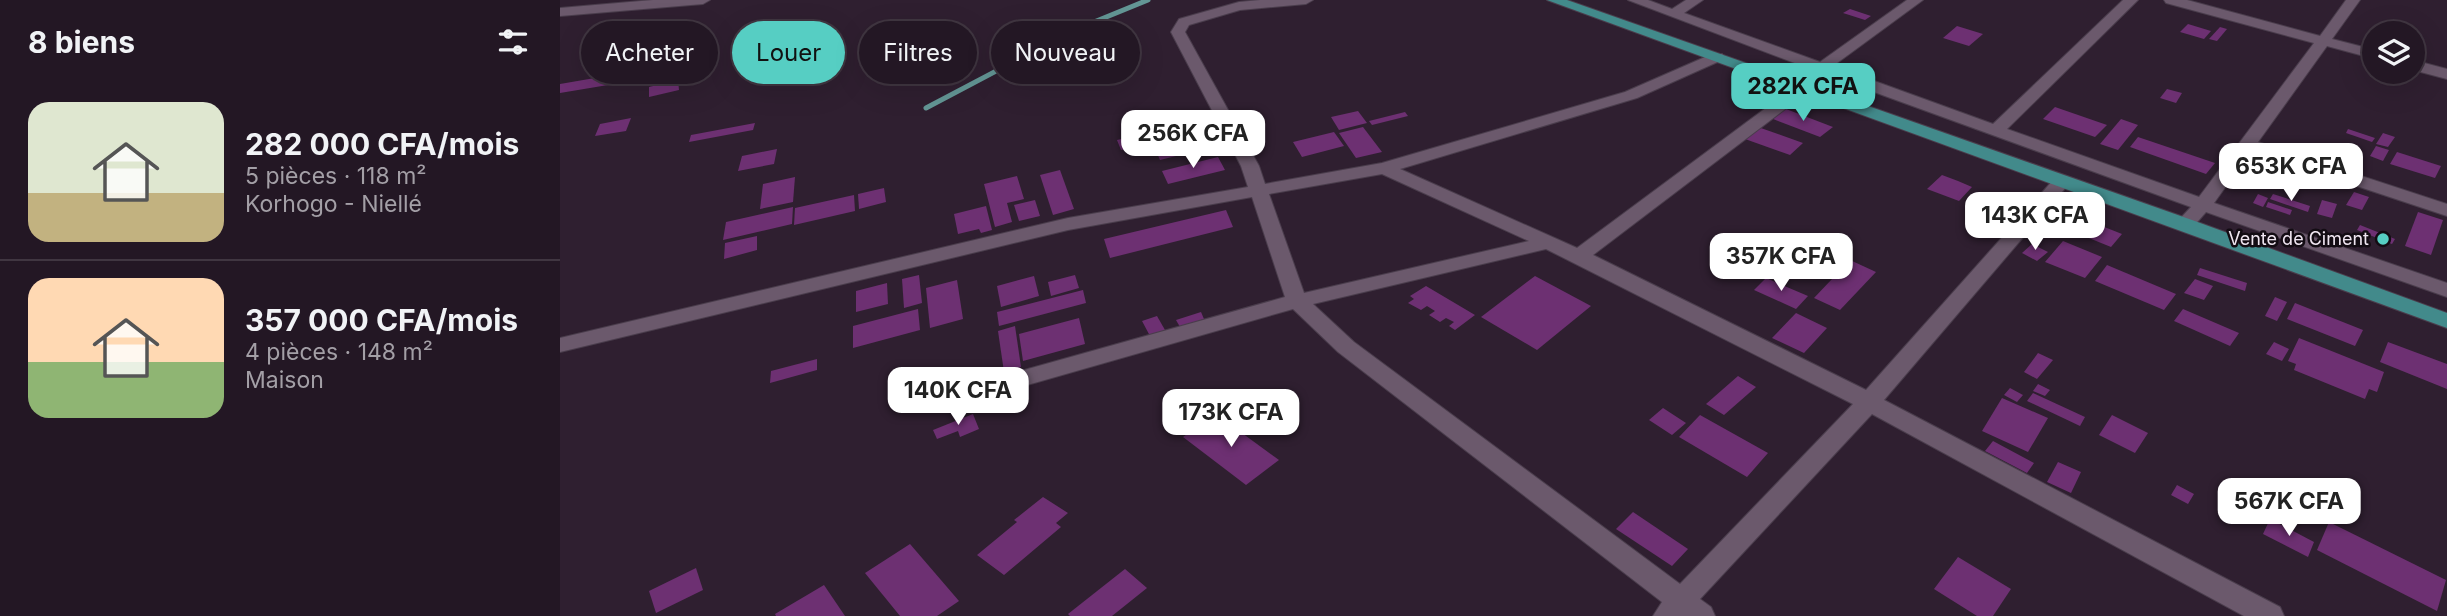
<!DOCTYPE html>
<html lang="fr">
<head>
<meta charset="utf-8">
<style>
  :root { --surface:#231724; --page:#2b202c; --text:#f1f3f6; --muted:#a39fa6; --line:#403641; --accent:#56cec3 }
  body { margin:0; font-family:Inter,sans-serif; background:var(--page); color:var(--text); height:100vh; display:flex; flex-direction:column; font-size:26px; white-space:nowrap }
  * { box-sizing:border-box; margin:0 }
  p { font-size:23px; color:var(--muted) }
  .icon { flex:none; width:38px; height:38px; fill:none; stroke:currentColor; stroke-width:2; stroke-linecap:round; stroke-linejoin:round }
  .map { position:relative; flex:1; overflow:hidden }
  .details { display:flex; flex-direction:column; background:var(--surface); width:560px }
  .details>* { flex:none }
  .top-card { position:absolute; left:21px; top:21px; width:665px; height:63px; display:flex; gap:14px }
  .controls { position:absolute; left:1802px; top:21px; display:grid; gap:14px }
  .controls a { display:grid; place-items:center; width:63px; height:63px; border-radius:50%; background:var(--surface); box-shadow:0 7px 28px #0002,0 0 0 2px var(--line); font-size:35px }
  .price { position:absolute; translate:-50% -60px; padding:0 16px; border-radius:14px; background:#fff; color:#222; font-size:23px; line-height:46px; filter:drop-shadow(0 2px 4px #0008) }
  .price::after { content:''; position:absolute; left:50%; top:42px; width:21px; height:16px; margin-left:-10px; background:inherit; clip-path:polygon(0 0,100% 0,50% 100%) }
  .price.active { background:var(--accent); color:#111 }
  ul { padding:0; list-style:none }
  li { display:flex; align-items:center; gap:21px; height:175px; padding:0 28px }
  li+li { border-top:2px solid var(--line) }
  li span { display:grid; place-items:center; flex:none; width:196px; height:140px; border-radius:21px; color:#555 }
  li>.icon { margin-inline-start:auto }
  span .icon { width:84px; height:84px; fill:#fffc; stroke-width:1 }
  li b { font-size:30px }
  h2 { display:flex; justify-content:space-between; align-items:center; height:84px; padding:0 28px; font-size:30px }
  .tag { padding:0 24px; border-radius:32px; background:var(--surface); box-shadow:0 7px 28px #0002,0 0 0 2px var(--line); font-size:24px; line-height:63px }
  .tag.active { background:var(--accent); color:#111 }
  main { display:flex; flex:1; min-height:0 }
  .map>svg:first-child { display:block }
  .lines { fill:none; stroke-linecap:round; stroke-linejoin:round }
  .stream { stroke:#639695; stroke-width:5 }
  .building { fill:#6d3072 }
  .minor-casing { stroke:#4a3d4c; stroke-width:2 }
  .major-casing { stroke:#4a3d4c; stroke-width:2 }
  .minor { fill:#6b596c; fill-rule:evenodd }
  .major { fill:#428a8b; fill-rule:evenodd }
  .poi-dot { fill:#56cec3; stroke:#130c13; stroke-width:2.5 }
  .labels { text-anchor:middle; stroke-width:5; stroke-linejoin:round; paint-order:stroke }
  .poi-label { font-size:18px; fill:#f0e6f1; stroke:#130c13; text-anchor:end }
</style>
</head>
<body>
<main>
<section class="details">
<h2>8 biens<svg class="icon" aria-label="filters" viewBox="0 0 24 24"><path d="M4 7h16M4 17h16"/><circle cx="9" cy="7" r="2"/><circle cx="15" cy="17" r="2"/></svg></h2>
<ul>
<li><span style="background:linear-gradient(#dfe7d0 65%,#c2b280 0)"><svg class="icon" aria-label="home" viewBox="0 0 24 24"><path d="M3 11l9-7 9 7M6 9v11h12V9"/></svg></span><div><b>282 000 CFA/mois</b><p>5 pièces · 118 m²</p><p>Korhogo - Niellé</p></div></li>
<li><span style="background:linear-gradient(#ffd9b3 60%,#8fb573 0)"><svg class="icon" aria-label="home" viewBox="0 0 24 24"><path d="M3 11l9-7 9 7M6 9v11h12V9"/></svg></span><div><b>357 000 CFA/mois</b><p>4 pièces · 148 m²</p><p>Maison</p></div></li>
</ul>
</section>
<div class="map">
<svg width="1887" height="616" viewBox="0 0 1887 616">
  <rect width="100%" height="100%" fill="#2f1f30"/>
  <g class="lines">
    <!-- stream -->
    <path class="stream" d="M366 108 512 31 588 0"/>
  </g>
  <!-- building -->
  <g class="building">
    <path d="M1290 9 1311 16 1305 20 1283 13Z"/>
    <path d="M1628 24 1651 31 1644 39 1620 32Z"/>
    <path d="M1397 26 1423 34 1409 46 1383 38Z"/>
    <path d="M1660 27 1667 29 1657 41 1649 39Z"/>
    <path d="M130 32 127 38 81 46 84 39Z"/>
    <path d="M58 74 54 84 0 93V84Z"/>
    <path d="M118 80 119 90 89 97V87Z"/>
    <path d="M1607 89 1622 93 1616 103 1600 98Z"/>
    <path d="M1495 107 1547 125 1535 137 1483 119Z"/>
    <path d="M1226 109 1273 127 1260 137 1213 119Z"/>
    <path d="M798 111 807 123 779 130 771 117Z"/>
    <path d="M845 112 848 116 812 125 809 121Z"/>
    <path d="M71 118 66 131 35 136 40 124Z"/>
    <path d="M1561 119 1578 125 1558 150 1540 144Z"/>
    <path d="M195 123 193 130 129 142 131 135Z"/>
    <path d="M803 127 822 152 796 158 779 133Z"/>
    <path d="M1198 127 1243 143 1230 155 1185 139Z"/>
    <path d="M1788 129 1815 138 1812 142 1786 133Z"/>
    <path d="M649 131 656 146 600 160 593 144Z"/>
    <path d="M774 132 784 146 742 157 733 142Z"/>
    <path d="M588 133 592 143 561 150 557 140Z"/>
    <path d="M1823 133 1835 137 1828 147 1816 144Z"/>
    <path d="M1578 137 1655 163 1646 174 1570 147Z"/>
    <path d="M1816 146 1829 150 1823 161 1810 156Z"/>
    <path d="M217 149 214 164 178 171 182 156Z"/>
    <path d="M1837 152 1881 166 1875 178 1830 164Z"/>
    <path d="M658 157 665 170 608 184 602 171Z"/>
    <path d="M500 170 514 209 493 215 480 175Z"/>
    <path d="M1382 175 1398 181 1412 187 1399 201 1367 189Z"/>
    <path d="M457 176 464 199 447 203 452 222 435 227 424 184Z"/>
    <path d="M235 177 233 202 200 209 203 184Z"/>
    <path d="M324 188 326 202 299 209 298 194Z"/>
    <path d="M1794 192 1809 197 1802 210 1786 205Z"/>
    <path d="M1698 194 1708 198 1703 207 1693 203Z"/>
    <path d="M1713 194 1750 206 1748 212 1710 199Z"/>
    <path d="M294 195 295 211 234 225 235 208Z"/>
    <path d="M475 200 480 216 459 221 454 205Z"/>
    <path d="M1762 200 1777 204 1772 218 1757 214Z"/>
    <path d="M1708 202 1732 210 1730 215 1706 207Z"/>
    <path d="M426 206 432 230 421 233 419 229 398 234 394 214Z"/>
    <path d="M233 207 232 224 163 240 166 222Z"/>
    <path d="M1499 209 1562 234 1551 247 1487 221Z"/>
    <path d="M666 210 673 227 550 258 544 239Z"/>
    <path d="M1858 212 1883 220 1871 255 1845 246Z"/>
    <path d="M1800 225 1835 239 1832 244 1797 230Z"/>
    <path d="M197 236V250L164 259 165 243Z"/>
    <path d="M1503 241 1542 257 1525 278 1485 262Z"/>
    <path d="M1472 244 1488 252 1477 261 1462 253Z"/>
    <path d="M1290 260 1316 272 1280 310 1254 298Z"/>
    <path d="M1547 265 1616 294 1604 310 1535 281Z"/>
    <path d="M1640 268 1687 283 1685 291 1637 275Z"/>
    <path d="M359 275 362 303 344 308 342 279Z"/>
    <path d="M515 275 519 288 491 296 488 282Z"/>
    <path d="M474 276 479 296 441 307 437 286Z"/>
    <path d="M975 276 1031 306 977 350 921 317Z"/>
    <path d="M1206 278 1248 296 1236 309 1194 290Z"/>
    <path d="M1635 279 1653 286 1644 300 1624 293Z"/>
    <path d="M397 280 403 319 370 328 366 288Z"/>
    <path d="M327 283 328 304 296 312V291Z"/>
    <path d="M866 286 915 315 895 330 889 326 894 322 886 318 880 322 869 315 875 311 867 306 861 310 848 303 854 299 850 296Z"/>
    <path d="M523 290 526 303 439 326 437 312Z"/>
    <path d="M1715 297 1727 302 1717 321 1705 316Z"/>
    <path d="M1735 303 1803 330 1795 346 1727 319Z"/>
    <path d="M358 309 360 330 293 348V326Z"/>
    <path d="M1623 309 1679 333 1670 346 1614 321Z"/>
    <path d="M641 312 644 319 620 327 616 320Z"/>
    <path d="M1236 313 1267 328 1244 353 1212 338Z"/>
    <path d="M597 316 605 330 590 336 582 321Z"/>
    <path d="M519 318 525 344 463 361 459 334Z"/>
    <path d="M455 326 461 367 444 372 438 331Z"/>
    <path d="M1739 338 1824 372 1817 392 1809 389 1805 399 1734 370 1736 364 1728 361Z"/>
    <path d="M1714 342 1729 349 1722 361 1706 354Z"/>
    <path d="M1828 342 1887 364V389L1820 362Z"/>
    <path d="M1478 353 1493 360 1477 379 1464 372Z"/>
    <path d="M257 359V370L210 383 211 371Z"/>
    <path d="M1178 376 1196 387 1164 415 1146 404Z"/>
    <path d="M1478 384 1490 390 1485 396 1473 391Z"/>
    <path d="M1450 388 1463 395 1457 402 1444 395Z"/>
    <path d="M1473 393 1525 417 1520 426 1467 401Z"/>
    <path d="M1442 398 1488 418 1468 452 1422 431Z"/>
    <path d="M1103 408 1126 423 1112 435 1089 420Z"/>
    <path d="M413 414 419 429 400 437 398 431 377 439 373 430Z"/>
    <path d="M656 414 719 460 686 485 623 437Z"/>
    <path d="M1140 415 1208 453 1187 477 1119 437Z"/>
    <path d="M1552 415 1588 433 1575 453 1539 435Z"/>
    <path d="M1433 441 1474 463 1467 473 1425 451Z"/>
    <path d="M1498 462 1521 472 1511 493 1487 482Z"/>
    <path d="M1617 485 1634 494 1628 504 1611 495Z"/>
    <path d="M483 497 508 513 496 523 501 527 444 575 417 555 457 522 454 520Z"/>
    <path d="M1073 512 1128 549 1112 566 1056 529Z"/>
    <path d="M1710 519 1754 542 1748 557 1703 534Z"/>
    <path d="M1769 522 1886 580 1877 611 1757 550Z"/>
    <path d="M350 544 399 601 377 616H340L305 573Z"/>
    <path d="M1398 557 1451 589 1433 616H1417L1374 589Z"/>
    <path d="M136 568 143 590 96 613 89 591Z"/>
    <path d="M565 569 587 588 552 616H510L508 614Z"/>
    <path d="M264 585 285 616H216L215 614Z"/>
  </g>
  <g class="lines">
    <defs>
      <g id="minor">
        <path d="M93 0H150L143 4 0 16V8Z"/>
        <path d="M700 0H753L746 4 680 10 629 25 625 32 699 166 705 184 822 163 1065 92 1152 54H1162L1165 57 1162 60 1077 98 840 169 1017 248 1237 85H1249L1251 88 1249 91 1033 255 1306 390 1495 178H1507L1510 182 1507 186 1324 400 1720 607 1724 616H1684L1312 414 1140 599 1151 607 1155 616H1093L1102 602 778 352 733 309 436 394 428 392 425 386 428 380 725 297 692 197 508 230 0 352V338L508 218 688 187 681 166 611 32 619 19 679 2ZM822 174 969 241 744 293 709 194ZM986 249 1293 404 1120 584 794 342 753 304Z"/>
        <path d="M1068 0H1088L1112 9 1126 0H1143L1124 13 1260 62 1347 0H1363L1273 66 1433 124 1563 0H1578L1447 129 1639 197 1754 43 1606 3 1604 0H1627L1760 36 1786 0H1800L1772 39 1815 50V59L1767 46 1698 142 1887 204V216L1691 151 1654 203 1887 283V297L1646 212 1632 228H1618L1615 224 1631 207 1256 71Z"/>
        <path d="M1853 60 1887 69V79L1853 70Z"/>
      </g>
      <path id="major" d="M987 0H1007L1632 220 1887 313V328Z"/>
    </defs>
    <!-- minor casing -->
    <use href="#minor" class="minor-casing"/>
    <!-- major casing -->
    <use href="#major" class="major-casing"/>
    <!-- minor -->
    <use href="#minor" class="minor"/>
    <!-- major -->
    <use href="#major" class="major"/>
  </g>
  <!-- markers -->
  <circle class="poi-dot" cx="1823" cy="239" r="7"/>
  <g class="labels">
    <!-- poi labels -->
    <g class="poi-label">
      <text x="1809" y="245">Vente de Ciment</text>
    </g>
  </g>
</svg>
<div class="controls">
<a><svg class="icon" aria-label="layers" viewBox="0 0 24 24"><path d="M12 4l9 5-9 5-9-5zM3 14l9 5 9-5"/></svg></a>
</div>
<b class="price active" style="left:1243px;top:123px">282K CFA</b>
<b class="price" style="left:633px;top:170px">256K CFA</b>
<b class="price" style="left:1731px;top:203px">653K CFA</b>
<b class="price" style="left:1475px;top:252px">143K CFA</b>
<b class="price" style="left:1221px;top:293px">357K CFA</b>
<b class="price" style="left:398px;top:427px">140K CFA</b>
<b class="price" style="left:671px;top:449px">173K CFA</b>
<b class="price" style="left:1729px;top:538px">567K CFA</b>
<div class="top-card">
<a class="tag">Acheter</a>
<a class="tag active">Louer</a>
<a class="tag">Filtres</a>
<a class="tag">Nouveau</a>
</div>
</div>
</main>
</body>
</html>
